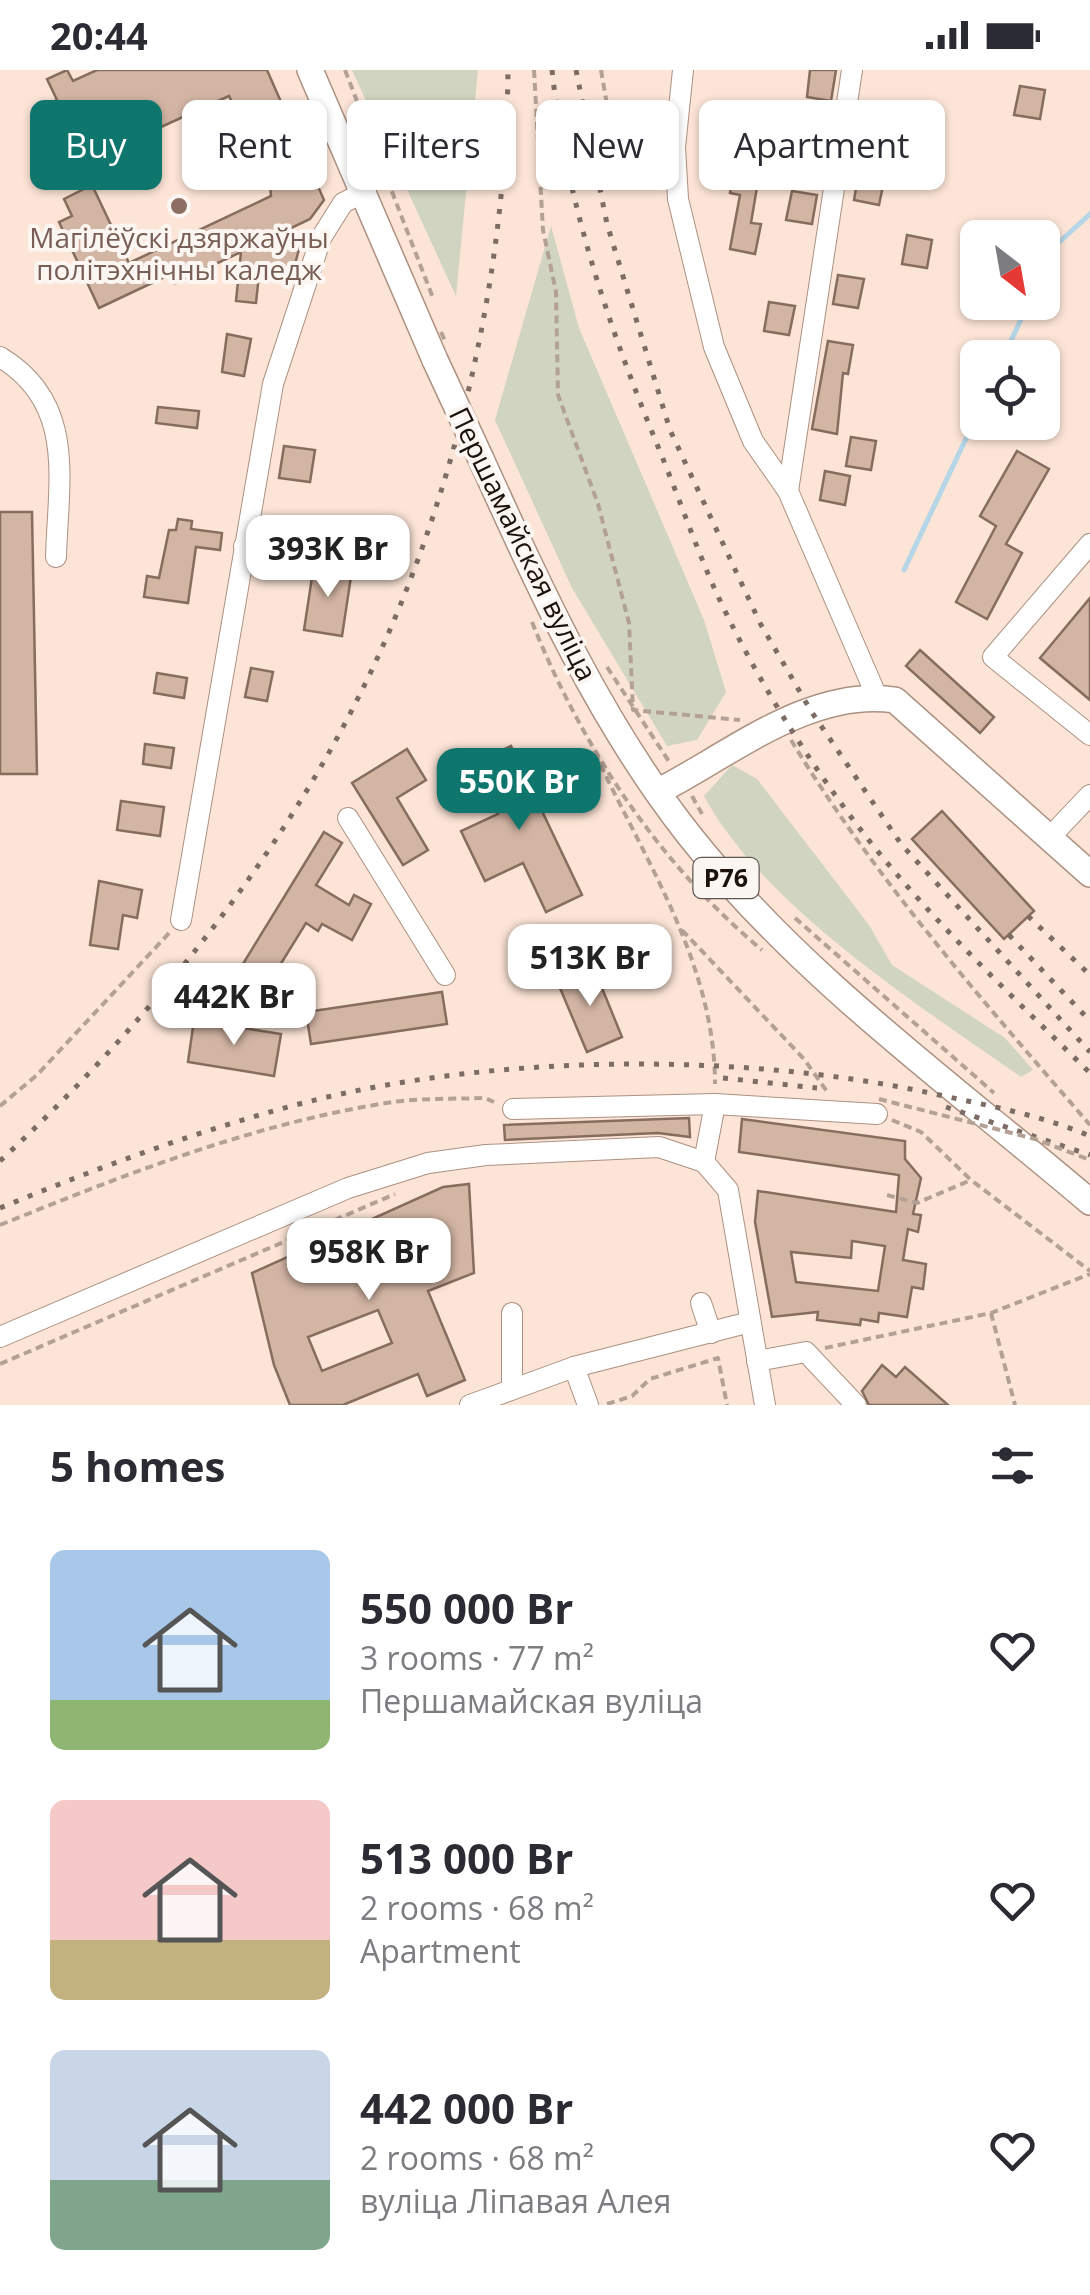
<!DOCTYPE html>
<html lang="en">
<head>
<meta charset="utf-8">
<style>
  :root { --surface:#fff; --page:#f7f7f7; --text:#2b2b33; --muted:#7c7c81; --accent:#0f766e }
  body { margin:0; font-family:"Open Sans",sans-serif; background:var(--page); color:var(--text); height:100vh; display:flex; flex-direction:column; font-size:38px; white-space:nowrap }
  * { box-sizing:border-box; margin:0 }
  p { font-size:32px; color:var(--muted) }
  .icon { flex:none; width:55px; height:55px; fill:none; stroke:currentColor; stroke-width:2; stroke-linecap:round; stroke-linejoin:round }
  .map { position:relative; height:1335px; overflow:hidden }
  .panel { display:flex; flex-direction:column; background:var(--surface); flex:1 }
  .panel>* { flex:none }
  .top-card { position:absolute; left:30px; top:30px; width:1030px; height:90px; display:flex; gap:20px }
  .needle { width:65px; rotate:149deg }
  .controls { position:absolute; left:960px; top:150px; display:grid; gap:20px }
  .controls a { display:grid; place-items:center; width:100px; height:100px; border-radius:15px; background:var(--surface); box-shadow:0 2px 8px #0004; font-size:50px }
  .price { position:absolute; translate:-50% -85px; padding:0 22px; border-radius:20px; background:#fff; color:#222; font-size:32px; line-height:65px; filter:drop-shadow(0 2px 5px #0008) }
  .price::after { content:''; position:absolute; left:50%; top:60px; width:30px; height:22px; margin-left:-15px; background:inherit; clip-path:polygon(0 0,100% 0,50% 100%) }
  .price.active { background:var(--accent); color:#fff }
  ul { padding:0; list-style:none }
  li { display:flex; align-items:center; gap:30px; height:250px; padding:0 50px }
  li span { display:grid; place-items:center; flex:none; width:280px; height:200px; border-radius:15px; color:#555 }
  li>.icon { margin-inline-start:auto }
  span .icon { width:120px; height:120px; fill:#fffc; stroke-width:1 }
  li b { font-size:42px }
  h2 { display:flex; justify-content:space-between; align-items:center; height:120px; padding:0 50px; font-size:42px }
  .pill { padding:0 35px; border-radius:15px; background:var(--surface); box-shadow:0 2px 8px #0004; font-size:35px; line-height:90px }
  .pill.active { background:var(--accent); color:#fff }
  .status { display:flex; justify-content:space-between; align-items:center; height:70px; padding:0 50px; background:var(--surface); direction:ltr }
  .status svg { height:28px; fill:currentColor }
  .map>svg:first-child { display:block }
  .green { fill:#d0d4c1 }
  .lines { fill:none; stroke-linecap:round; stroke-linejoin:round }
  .stream { stroke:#b5d6e6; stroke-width:5 }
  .building { fill:#d3b5a4; stroke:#866d5d; stroke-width:2.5; fill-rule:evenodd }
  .minor-casing { stroke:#ac9181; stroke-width:22 }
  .major-casing { stroke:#ac9181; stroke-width:28 }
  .path { stroke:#b4a196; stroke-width:4; stroke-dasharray:8 5; stroke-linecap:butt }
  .minor { stroke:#fff; stroke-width:20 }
  .major { stroke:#fff; stroke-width:25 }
  .rail { stroke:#7c6c63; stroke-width:5; stroke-dasharray:5 10; stroke-linecap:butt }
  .major-bridge-casing { stroke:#ac9181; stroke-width:28; stroke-linecap:butt }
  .path-bridge { stroke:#b4a196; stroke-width:4; stroke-dasharray:8 5; stroke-linecap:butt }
  .major-bridge { stroke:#fff; stroke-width:25 }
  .education-dot { fill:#8d6e63; stroke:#fcf6f2; stroke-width:4 }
  .labels { text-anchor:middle; stroke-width:8; stroke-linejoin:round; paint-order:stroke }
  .shield { fill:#fcf6f2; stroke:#5f5651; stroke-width:2.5 }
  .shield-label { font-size:25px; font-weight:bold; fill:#1c120c }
  .education-label { font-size:28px; fill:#785e54; stroke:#fcf6f2 }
  .street-label { font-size:28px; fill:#1c120c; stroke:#fcf6f2 }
</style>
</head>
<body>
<div class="status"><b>20:44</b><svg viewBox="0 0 49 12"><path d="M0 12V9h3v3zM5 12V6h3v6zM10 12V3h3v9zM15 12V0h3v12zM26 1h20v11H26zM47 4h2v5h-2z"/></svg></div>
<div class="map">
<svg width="1090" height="1335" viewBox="0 0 1090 1335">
  <rect width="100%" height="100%" fill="#fce4d7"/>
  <!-- green -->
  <g class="green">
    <path d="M352 0H478L456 226Z"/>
    <path d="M551 156 579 258 704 550 726 622 697 670 667 676 572 518 495 350Z"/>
    <path d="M732 695 757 709 869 855 892 895 1005 968 1033 1000 1021 1007C920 936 763 836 704 726Z"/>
  </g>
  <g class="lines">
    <!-- stream -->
    <g class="stream">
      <path d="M1042 204 1055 176 1090 144"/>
      <path d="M1003 288 1029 232"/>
      <path d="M904 500 978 343"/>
    </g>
  </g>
  <!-- building -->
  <g class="building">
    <path d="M67 0 73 11 97 0H267L324 130 310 149 264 171 299 179 293 202 260 195 256 233 236 231 241 182 175 213 171 204 99 238 59 152 72 146 64 129 92 115 129 193 271 126 270 115 229 26 106 82 111 94 82 107 48 34 57 30 47 9Z"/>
    <path d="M810 0H836L831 31 807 27Z"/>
    <path d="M1020 16 1045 20 1040 49 1014 45Z"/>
    <path d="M869 36 894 41 889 69 864 65Z"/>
    <path d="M797 61 823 65 817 94 792 89Z"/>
    <path d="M735 94 760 99 751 153 761 154 755 184 730 179 740 125 730 123Z"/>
    <path d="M859 101 885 106 879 135 854 130Z"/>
    <path d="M792 121 817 125 812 154 786 150Z"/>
    <path d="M907 165 932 170 927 198 902 194Z"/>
    <path d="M838 205 864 209 858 238 833 234Z"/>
    <path d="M769 232 795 236 789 265 764 261Z"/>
    <path d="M227 264 251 269 244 306 222 302Z"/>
    <path d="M828 271 853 275 848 304 843 303 837 364 812 359Z"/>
    <path d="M158 337 199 341 197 358 156 353Z"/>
    <path d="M851 367 876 371 871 400 846 396Z"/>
    <path d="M284 376 315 380 310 412 279 408Z"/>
    <path d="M1017 381 1049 399 1006 474 1022 483 987 549 956 532 996 456 980 446Z"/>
    <path d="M825 401 850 406 845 435 820 430Z"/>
    <path d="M0 442H32L37 704H0Z"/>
    <path d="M178 449 192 451 191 459 222 463 220 480 196 477 188 533 144 527 147 506 159 508 169 460H176Z"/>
    <path d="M314 494 352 500 342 566 304 560Z"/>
    <path d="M1090 528V630L1040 588Z"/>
    <path d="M920 580 994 647 980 663 906 596Z"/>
    <path d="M251 598 273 602 267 631 245 627Z"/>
    <path d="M157 603 187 608 184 628 154 623Z"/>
    <path d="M145 674 174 678 171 698 143 694Z"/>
    <path d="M511 676 582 825 546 842 523 793 485 811 461 761 498 744 474 694Z"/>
    <path d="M407 679 426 710 397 728 428 780 403 795 352 713Z"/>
    <path d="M121 731 164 737 160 766 117 760Z"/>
    <path d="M942 741 1034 841 1004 869 912 769Z"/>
    <path d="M324 762 342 773 316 815 349 835 354 825 371 834 352 870 322 854 318 861 306 853 277 900 269 895 249 927 230 915Z"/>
    <path d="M99 811 142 820 137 848 123 845 118 879 90 875Z"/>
    <path d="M593 896 622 967 587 982 557 911Z"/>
    <path d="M442 922 447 954 311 974 306 942Z"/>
    <path d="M194 950 281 964 274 1006 188 992Z"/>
    <path d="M689 1048 690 1067 658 1063 505 1070 504 1055Z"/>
    <path d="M742 1049 905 1071V1089L921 1108 913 1144 921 1145 918 1162 908 1159 903 1190 926 1194 923 1219 912 1217 907 1247 879 1243 878 1252 861 1249 860 1255 817 1250 818 1242 772 1247 755 1152 758 1121 896 1142 899 1105 739 1082ZM852 1171 885 1176 878 1221 796 1212 791 1182 851 1188Z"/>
    <path d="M469 1114 474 1203 428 1221 465 1310 427 1326 418 1304 343 1335H290L274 1295 252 1203 443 1117ZM378 1240 392 1273 322 1301 308 1267Z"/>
    <path d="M882 1295 896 1307 905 1297 948 1335H869L862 1321Z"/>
  </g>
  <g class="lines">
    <defs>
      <g id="minor">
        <path d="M683 0 675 77 678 129 714 277 753 371 788 421 877 627"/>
        <path d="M0 287C77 333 58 411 56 487"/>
        <path d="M788 421 852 0"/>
        <path d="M1090 474 993 587 1090 665"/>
        <path d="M244 476 369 468"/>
        <path d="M348 748 445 905"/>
        <path d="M1050 767 1090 725"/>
        <path d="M181 850 273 314 321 168 343 133 366 121"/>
        <path d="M513 1039 715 1034 877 1044"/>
        <path d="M704 1092 715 1034"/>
        <path d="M701 1233 711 1263"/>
        <path d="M0 1267 348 1118 428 1093 486 1085 659 1077 704 1092 728 1120 765 1335"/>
        <path d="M757 1291 806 1282 856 1335"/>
        <path d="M574 1297 588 1335"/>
        <path d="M512 1319V1243"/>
        <path d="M470 1335 574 1297 750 1252"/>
      </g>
      <g id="major">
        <path d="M310 0 435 290"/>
        <path d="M481 389C540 519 600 652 689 765 801 907 954 1016 1090 1132"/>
        <path d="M659 721C731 684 811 617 895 630L1090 804"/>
      </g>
    </defs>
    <!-- minor casing -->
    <use href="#minor" class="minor-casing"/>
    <!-- major casing -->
    <use href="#major" class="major-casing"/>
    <!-- path -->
    <g class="path">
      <path d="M345 0 433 228"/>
      <path d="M534 0 543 160 556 222 558 325 598 434 629 553 633 640 740 650"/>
      <path d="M601 0 613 69 655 85"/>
      <path d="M532 552C582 677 658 793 762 880"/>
      <path d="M607 597 670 693"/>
      <path d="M791 670C876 810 983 931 1090 1055"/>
      <path d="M595 683C644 789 715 894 715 1014"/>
      <path d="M692 726 702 744"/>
      <path d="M795 848 994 1023"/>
      <path d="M682 860 804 989 828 1023"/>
      <path d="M0 1036 37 1005 171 861"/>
      <path d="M892 1050 921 1062 971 1110 1090 1201"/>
      <path d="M887 1125 917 1133 971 1110"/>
      <path d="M0 1155C129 1103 255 1053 393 1032 423 1028 455 1029 485 1028L494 1032"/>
      <path d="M991 1243 1015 1335"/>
      <path d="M825 1278 991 1243 1090 1204"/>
      <path d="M0 1294 395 1124"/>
      <path d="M607 1334 632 1326 650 1309 718 1288 727 1335"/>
    </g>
    <!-- minor -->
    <use href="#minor" class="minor"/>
    <!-- major -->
    <use href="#major" class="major"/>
    <!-- rail -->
    <g class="rail">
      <path d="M552 0C566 131 609 258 659 379 677 423 693 469 712 513 745 587 791 664 838 729 911 832 1001 915 1090 1003"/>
      <path d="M576 0 607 154 670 360 760 553 811 641 901 774 1090 982"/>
      <path d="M1028 846 1090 905"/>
      <path d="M1009 865 1090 951"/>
      <path d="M723 1008 817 1018"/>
      <path d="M946 1037 1090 1085"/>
      <path d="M0 1091C144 958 279 791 365 614 456 428 506 206 508 0"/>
      <path d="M0 1138C100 1097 202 1059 307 1032 496 984 739 982 930 1023 985 1035 1038 1044 1090 1066"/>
    </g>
    <defs>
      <path id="major-bridge" d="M435 290 481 389"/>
    </defs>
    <!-- major-bridge casing -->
    <use href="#major-bridge" class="major-bridge-casing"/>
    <!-- path-bridge -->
    <g class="path-bridge">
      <path d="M441 262 445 271"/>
      <path d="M879 1029 1035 1069 1090 1090"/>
    </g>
    <!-- major-bridge -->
    <use href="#major-bridge" class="major-bridge"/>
  </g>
  <!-- markers -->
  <circle class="education-dot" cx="179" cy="136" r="10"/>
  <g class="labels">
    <!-- shield labels -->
    <rect class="shield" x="693.5" y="788" width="65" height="40" rx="8"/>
    <g class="shield-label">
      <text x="726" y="817">Р76</text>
    </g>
    <!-- education labels -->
    <g class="education-label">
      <text x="179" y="178">Магілёўскі дзяржаўны<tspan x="179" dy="32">політэхнічны каледж</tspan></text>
    </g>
    <!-- street labels -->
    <g class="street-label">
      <text transform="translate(523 474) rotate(64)" y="10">Першамайская вуліца</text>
    </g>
  </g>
</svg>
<div class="controls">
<a><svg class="needle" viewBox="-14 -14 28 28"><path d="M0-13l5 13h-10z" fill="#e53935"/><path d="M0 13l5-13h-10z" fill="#7c7c81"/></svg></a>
<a><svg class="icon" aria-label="locate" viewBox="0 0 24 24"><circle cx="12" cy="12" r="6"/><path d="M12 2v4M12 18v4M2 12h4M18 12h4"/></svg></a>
</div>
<b class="price" style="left:328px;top:530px">393K Br</b>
<b class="price active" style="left:519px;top:763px">550K Br</b>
<b class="price" style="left:590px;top:939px">513K Br</b>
<b class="price" style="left:234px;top:978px">442K Br</b>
<b class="price" style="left:369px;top:1233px">958K Br</b>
<div class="top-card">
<a class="pill active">Buy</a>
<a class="pill">Rent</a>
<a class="pill">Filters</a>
<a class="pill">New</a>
<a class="pill">Apartment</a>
</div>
</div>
<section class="panel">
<h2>5 homes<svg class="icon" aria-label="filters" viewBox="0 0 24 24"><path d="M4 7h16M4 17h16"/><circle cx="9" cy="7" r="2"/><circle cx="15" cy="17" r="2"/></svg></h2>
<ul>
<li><span style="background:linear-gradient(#a9c7e8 75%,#8fb573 0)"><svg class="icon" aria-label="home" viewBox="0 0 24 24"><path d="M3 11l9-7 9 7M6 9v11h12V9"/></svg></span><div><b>550 000 Br</b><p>3 rooms · 77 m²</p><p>Першамайская вуліца</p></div><svg class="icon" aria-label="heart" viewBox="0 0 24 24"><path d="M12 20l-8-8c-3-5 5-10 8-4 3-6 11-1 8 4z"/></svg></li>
<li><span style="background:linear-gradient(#f6c9c9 70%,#c2b280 0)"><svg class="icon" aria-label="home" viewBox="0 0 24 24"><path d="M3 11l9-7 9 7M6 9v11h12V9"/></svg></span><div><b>513 000 Br</b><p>2 rooms · 68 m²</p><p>Apartment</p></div><svg class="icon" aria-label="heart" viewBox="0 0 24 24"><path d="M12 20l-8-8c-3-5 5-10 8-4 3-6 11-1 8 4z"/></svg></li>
<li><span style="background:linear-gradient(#c9d6e8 65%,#7fa58c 0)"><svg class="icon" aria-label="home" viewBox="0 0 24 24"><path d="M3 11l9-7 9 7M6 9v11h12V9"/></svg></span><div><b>442 000 Br</b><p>2 rooms · 68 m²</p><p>вуліца Ліпавая Алея</p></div><svg class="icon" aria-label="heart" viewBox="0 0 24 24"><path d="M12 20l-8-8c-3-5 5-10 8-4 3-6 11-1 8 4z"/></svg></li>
</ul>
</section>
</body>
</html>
